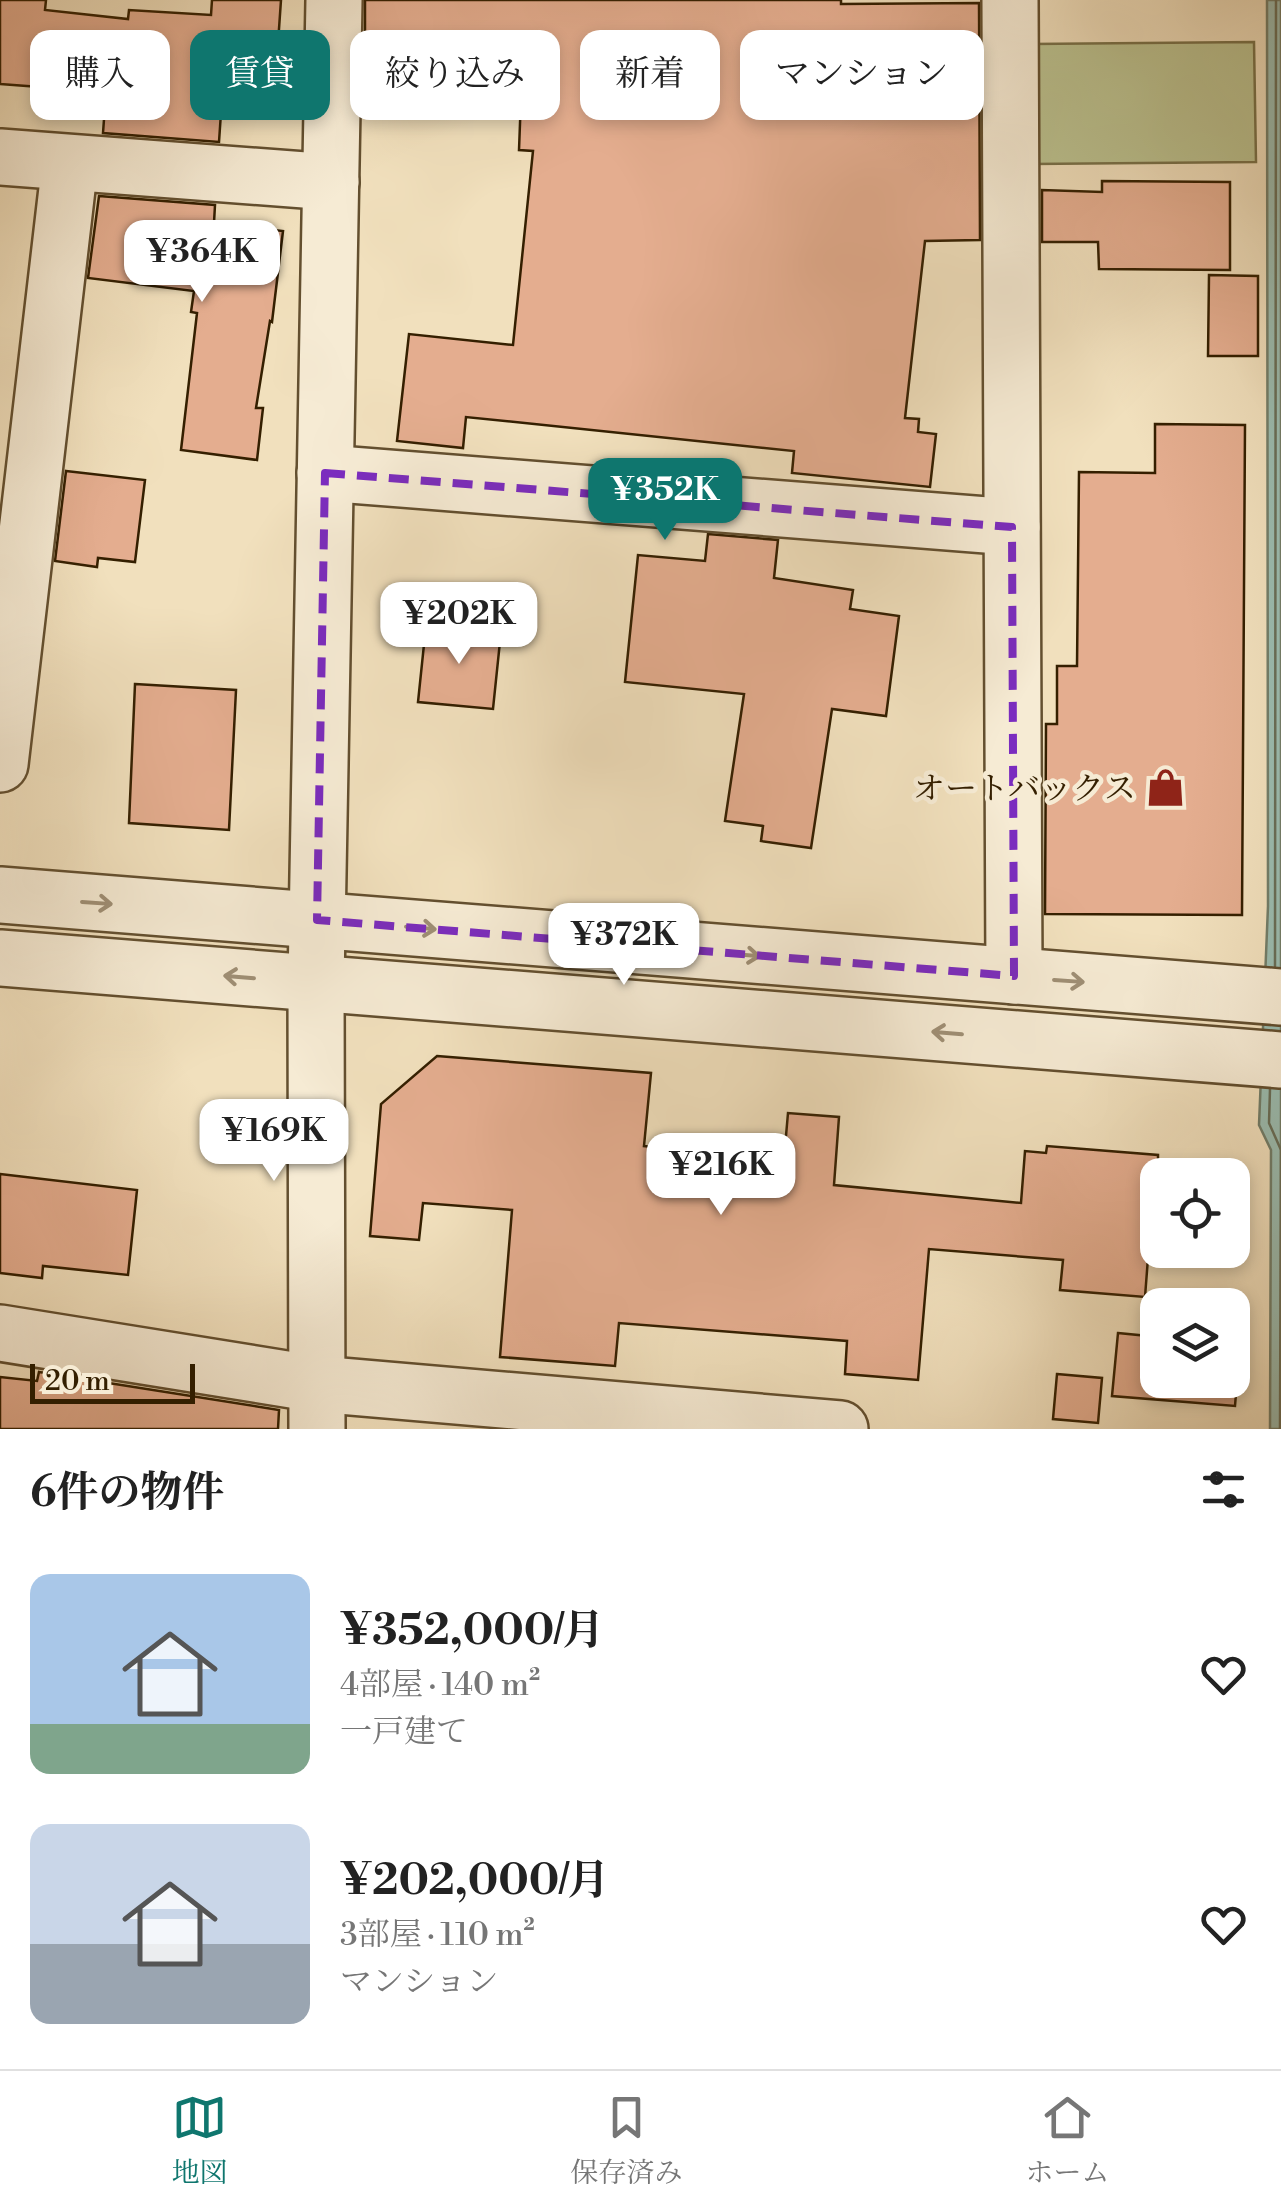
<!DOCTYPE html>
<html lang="ja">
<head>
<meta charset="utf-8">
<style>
  :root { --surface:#fff; --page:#f6f6f6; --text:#222; --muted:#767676; --line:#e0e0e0; --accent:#0f766e }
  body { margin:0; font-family:"Libre Bodoni","Noto Serif JP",serif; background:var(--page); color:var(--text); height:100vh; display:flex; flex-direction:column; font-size:38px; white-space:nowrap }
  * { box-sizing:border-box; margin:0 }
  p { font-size:32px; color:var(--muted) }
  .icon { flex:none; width:55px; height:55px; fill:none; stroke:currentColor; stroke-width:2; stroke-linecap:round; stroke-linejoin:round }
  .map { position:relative; height:1429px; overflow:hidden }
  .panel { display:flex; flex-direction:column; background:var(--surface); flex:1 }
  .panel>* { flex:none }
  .banner { position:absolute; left:30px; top:30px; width:1222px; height:90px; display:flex; gap:20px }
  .controls { position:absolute; left:1140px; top:1158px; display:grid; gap:20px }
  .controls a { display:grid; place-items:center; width:110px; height:110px; border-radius:20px; background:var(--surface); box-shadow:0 5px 15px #0003; font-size:50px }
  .scale { position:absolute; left:30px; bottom:25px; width:165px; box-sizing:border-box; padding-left:10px; border:5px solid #341f00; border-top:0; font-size:28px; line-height:35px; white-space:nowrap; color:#341f00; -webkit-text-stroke:8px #f6ebd4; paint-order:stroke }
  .price { position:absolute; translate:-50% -85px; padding:0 22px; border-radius:20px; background:#fff; color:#222; font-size:32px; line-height:65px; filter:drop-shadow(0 2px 5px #0008) }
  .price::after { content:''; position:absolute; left:50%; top:60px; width:30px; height:22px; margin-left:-15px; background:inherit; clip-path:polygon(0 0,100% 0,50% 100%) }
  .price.active { background:var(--accent); color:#fff }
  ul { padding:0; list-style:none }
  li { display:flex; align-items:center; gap:30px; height:250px; padding:0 30px }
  li span { display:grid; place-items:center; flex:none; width:280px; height:200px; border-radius:20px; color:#555 }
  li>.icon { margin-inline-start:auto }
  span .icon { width:120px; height:120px; fill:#fffc; stroke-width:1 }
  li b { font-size:42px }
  h2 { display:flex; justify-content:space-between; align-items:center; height:120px; padding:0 30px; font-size:42px }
  .tag { padding:0 35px; border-radius:20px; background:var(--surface); box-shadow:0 5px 15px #0003; font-size:35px; line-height:90px }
  .tag.active { background:var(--accent); color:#fff }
  .tabs { display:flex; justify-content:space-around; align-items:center; height:140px; border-top:2px solid var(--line); background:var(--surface); font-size:28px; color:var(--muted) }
  .tabs a { display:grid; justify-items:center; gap:5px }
  .tabs .active { color:var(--accent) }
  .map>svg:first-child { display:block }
  .green { fill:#bbc290; stroke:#787048; stroke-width:2.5 }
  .water { fill:#9bbdb1; stroke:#727e6a; stroke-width:2.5 }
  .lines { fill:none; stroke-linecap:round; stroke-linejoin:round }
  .shore { stroke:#686e58; stroke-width:2.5 }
  .building { fill:#e4ad8f; stroke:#341f00; stroke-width:2.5 }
  .minor-casing { stroke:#634f2f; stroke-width:60 }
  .tertiary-casing { stroke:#634f2f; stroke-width:60 }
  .minor { stroke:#f6ebd4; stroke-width:55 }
  .tertiary { stroke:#f6ebd4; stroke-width:55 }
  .oneway { stroke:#9f8f75 }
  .marked { fill:none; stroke:#7b2cbf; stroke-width:8; stroke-dasharray:20 12; stroke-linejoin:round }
  .labels { text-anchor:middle; stroke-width:9; stroke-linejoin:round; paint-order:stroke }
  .poi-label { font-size:32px; fill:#341f00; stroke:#f6ebd4; text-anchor:end }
</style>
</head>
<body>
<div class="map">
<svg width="1281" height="1429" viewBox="0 0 1281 1429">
  <rect width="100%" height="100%" fill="#f1e0bd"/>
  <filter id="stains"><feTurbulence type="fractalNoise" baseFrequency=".002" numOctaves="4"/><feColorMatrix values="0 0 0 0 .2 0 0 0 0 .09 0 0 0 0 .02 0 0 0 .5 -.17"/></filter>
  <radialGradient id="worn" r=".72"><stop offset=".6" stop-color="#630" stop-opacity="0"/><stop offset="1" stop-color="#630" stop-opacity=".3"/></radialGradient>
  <!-- green -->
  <path class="green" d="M1254 42 1256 162 1033 164 1032 44Z"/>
  <!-- water -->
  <path class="water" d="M1267 0H1281V1429H1270L1271 1150 1259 1125 1268 906Z"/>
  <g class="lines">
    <!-- shore -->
    <g class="shore">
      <path d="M1275 966 1276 0"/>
      <path d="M1270 1089 1269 1123 1281 1150 1280 1429"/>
    </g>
  </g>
  <!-- building -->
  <g class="building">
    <path d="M0 0H46L45 10 128 19 129 10 211 15 212 0H281L274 101 222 98 219 142 103 133 106 92 0 84Z"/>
    <path d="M365 0H841V4L979 3 980 240 925 241 905 418 919 419 918 432 936 434 930 487 792 473 794 451 466 417 463 448 397 441 409 334 513 345 533 151 519 150 523 44 365 38Z"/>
    <path d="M1102 181 1230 182V270L1099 269 1098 242H1042V190L1102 192Z"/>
    <path d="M99 196 215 205 214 223 283 231 272 322 270 321 256 408H263L257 460 181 450 197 313 191 312 194 291 88 278Z"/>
    <path d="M1209 275 1258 276V356H1208Z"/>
    <path d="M1155 424 1245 425 1242 915 1045 914 1046 724H1057V666H1077L1079 472 1155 473Z"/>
    <path d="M66 471 145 480 135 562 98 558 97 567 55 561Z"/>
    <path d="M708 534 778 540 774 578 853 590 850 609 899 616 886 716 832 709 811 848 761 841 763 826 725 821 744 694 625 682 638 555 705 561Z"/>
    <path d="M426 625 501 632 493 709 418 702Z"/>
    <path d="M135 684 236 690 229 830 129 823Z"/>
    <path d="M437 1056 651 1073 644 1146 701 1151 699 1163 783 1170 788 1113 839 1117 834 1185 1021 1203 1025 1151 1046 1153 1047 1146 1158 1155V1246L1149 1245 1145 1297 1060 1290 1063 1260 929 1249 918 1380 845 1374 847 1341 619 1323 615 1366 500 1357 512 1210 423 1203 419 1240 370 1236 381 1104Z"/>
    <path d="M0 1174 137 1190 128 1275 43 1266 42 1278 0 1273Z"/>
    <path d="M1118 1333 1158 1337V1380H1232V1343H1240L1235 1406 1112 1396Z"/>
    <path d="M39 1372 279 1410 278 1429H0V1377L37 1381Z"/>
    <path d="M1057 1374 1102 1378 1098 1423 1053 1419Z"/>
  </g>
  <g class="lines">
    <defs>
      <g id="minor">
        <path d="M1010 0 1014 976"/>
        <path d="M0 157 331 182"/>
        <path d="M325 473 1012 527"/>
        <path d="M0 764 70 163"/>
        <path d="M0 1333 317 1384 840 1429"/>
      </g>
      <g id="tertiary">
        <path d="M0 895 1281 997"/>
        <path d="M0 958 1281 1060"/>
        <path d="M317 1429 316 983 334 0"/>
      </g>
    </defs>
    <!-- minor casing -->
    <use href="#minor" class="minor-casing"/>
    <!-- tertiary casing -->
    <use href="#tertiary" class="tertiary-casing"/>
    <!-- minor -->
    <use href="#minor" class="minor"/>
    <!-- tertiary -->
    <use href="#tertiary" class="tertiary"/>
  </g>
  <!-- one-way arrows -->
  <defs><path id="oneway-shaft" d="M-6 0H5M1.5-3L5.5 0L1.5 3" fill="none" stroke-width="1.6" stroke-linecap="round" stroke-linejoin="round" transform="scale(2.5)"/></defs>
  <g class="oneway">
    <use href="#oneway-shaft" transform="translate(97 903) rotate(4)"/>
    <use href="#oneway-shaft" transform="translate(421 928) rotate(5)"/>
    <use href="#oneway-shaft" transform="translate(745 955) rotate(5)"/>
    <use href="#oneway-shaft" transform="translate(239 977) rotate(-175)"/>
    <use href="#oneway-shaft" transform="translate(1069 981) rotate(4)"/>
    <use href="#oneway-shaft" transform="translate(947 1033) rotate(-175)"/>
  </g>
  <!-- marked area -->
  <path class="marked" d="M325 473 1012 527 1014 976 317 920Z"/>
  <!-- icons -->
  <defs>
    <symbol id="shop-bare" viewBox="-9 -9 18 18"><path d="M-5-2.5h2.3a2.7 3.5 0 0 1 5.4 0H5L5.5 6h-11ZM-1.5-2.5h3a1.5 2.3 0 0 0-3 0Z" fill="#8f2418" stroke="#f6ebd4" stroke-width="2.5" paint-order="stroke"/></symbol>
  </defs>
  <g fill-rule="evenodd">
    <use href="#shop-bare" x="1138" y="760" width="55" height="55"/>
  </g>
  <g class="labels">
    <!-- poi labels -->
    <g class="poi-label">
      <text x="1136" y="799">オートバックス</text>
    </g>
  </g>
  <rect width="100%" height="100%" filter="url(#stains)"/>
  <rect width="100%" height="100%" fill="url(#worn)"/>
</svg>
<div class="controls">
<a><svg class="icon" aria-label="locate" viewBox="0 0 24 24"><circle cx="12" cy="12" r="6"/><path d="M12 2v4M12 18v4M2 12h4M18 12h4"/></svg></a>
<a><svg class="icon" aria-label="layers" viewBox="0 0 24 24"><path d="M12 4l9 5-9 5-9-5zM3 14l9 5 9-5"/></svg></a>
</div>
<div class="scale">20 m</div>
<b class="price" style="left:202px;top:305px">¥364K</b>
<b class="price active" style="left:665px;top:543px">¥352K</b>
<b class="price" style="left:459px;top:667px">¥202K</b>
<b class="price" style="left:624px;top:988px">¥372K</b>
<b class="price" style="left:274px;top:1184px">¥169K</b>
<b class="price" style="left:721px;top:1218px">¥216K</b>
<div class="banner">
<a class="tag">購入</a>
<a class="tag active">賃貸</a>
<a class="tag">絞り込み</a>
<a class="tag">新着</a>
<a class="tag">マンション</a>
</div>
</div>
<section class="panel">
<h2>6件の物件<svg class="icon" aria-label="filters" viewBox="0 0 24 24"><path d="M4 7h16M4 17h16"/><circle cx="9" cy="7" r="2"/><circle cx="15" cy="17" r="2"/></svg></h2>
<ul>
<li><span style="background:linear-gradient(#a9c7e8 75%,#7fa58c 0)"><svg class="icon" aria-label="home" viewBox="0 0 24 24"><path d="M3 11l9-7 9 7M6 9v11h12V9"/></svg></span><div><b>¥352,000/月</b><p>4部屋 · 140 m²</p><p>一戸建て</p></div><svg class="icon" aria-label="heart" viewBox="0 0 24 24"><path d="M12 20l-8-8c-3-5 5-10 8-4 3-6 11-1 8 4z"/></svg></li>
<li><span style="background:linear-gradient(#c9d6e8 60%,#9aa5b1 0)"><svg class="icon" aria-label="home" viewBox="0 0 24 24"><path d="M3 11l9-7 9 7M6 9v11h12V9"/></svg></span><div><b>¥202,000/月</b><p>3部屋 · 110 m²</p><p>マンション</p></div><svg class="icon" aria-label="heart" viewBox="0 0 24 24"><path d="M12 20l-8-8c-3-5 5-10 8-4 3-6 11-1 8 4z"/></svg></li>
</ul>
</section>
<nav class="tabs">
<a class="active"><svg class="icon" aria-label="map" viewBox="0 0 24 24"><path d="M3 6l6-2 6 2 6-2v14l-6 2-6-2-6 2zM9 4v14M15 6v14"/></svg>地図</a>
<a><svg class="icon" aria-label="saved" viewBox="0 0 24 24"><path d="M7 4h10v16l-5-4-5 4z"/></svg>保存済み</a>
<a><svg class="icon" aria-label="home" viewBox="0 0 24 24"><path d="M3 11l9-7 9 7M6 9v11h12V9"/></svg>ホーム</a>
</nav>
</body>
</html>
